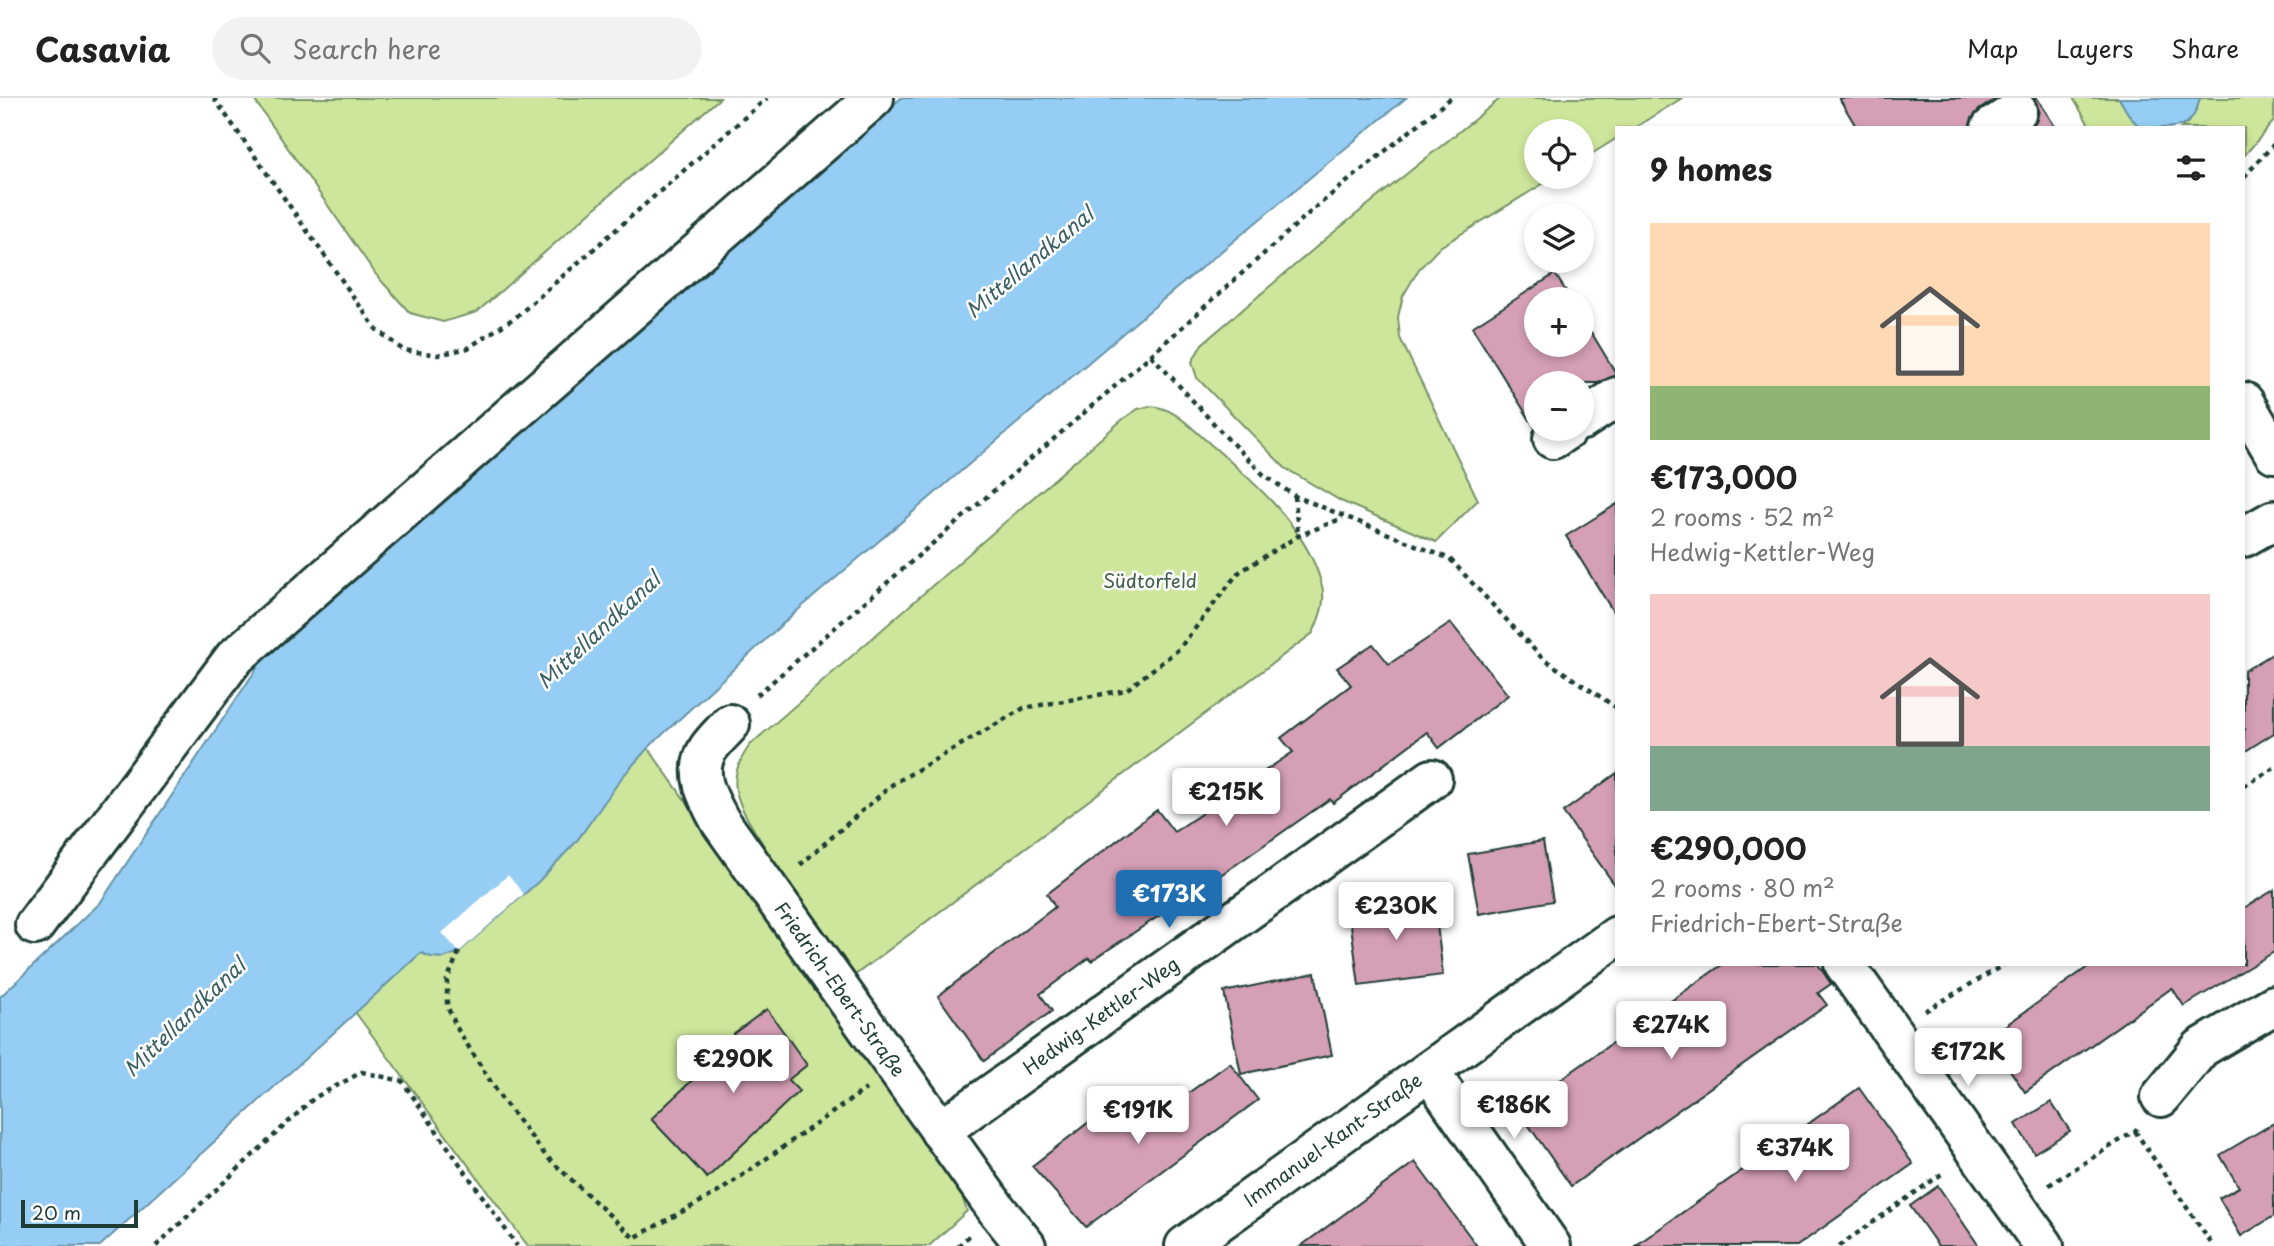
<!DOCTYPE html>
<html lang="en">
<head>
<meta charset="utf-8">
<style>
  :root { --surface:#fff; --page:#f2f2f2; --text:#222; --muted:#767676; --line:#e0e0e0; --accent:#1f6fb2 }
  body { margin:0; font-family:"Playpen Sans",sans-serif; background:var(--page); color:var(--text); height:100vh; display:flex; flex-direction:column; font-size:26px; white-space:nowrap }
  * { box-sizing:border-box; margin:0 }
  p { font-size:23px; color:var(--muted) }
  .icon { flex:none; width:38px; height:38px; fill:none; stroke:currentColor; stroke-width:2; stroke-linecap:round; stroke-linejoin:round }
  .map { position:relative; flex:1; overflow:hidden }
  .sheet { position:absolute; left:1615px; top:28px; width:630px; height:840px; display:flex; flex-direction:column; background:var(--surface); border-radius:0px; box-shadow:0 4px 10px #0003 }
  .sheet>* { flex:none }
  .fabs { position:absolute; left:1524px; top:21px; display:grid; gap:14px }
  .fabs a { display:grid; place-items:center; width:70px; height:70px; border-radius:50%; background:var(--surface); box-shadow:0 4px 10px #0003; font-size:35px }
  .scale { position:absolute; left:21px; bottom:18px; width:117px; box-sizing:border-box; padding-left:7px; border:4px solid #1f3d34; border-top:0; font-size:19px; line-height:24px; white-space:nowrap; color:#1f3d34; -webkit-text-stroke:5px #fff; paint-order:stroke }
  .price { position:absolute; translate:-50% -60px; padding:0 16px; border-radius:7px; background:#fff; color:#222; font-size:23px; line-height:46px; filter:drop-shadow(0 2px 4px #0008) }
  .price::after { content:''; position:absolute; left:50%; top:42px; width:21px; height:16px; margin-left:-10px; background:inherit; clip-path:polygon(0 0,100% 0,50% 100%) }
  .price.selected { background:var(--accent); color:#fff }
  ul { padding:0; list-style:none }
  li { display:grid; align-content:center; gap:14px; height:371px; padding:0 35px }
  li span { display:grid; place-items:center; height:217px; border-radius:0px; color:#555 }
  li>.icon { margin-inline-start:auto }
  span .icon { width:126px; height:126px; fill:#fffc; stroke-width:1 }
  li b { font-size:30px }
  h2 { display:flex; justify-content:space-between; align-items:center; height:84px; padding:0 35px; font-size:30px }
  header { display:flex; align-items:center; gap:42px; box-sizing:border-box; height:98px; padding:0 35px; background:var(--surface); border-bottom:2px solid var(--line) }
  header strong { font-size:33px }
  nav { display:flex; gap:38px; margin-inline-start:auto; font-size:24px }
  .search { width:490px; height:63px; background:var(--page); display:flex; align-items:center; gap:18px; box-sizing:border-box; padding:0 24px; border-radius:38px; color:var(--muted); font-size:26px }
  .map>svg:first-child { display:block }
  .green { fill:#cee69b; stroke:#769268; stroke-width:2 }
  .water { fill:#95cdf4; stroke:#6693a7; stroke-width:2 }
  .pier { fill:#fff }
  .building { fill:#d59fb6; stroke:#1f3d34; stroke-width:2 }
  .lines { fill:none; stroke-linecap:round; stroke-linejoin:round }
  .minor-casing { stroke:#1f3d34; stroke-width:44 }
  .path { stroke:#1f3d34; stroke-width:4.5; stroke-dasharray:5 5; stroke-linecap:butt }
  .minor { stroke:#fff; stroke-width:38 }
  .labels { text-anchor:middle; stroke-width:5; stroke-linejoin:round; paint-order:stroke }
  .park-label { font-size:19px; fill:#425f49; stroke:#fff }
  .street-label { font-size:19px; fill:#1f3d34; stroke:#fff }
  .water-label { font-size:21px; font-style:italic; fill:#3c6164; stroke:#fff }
</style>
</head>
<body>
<header>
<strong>Casavia</strong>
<div class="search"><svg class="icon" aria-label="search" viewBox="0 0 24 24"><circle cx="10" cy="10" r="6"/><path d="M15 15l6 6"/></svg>Search here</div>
<nav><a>Map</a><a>Layers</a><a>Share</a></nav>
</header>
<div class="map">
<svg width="2274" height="1148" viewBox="0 0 2274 1148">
  <rect width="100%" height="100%" fill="#fff"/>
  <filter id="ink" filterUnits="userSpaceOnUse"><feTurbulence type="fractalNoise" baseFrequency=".0143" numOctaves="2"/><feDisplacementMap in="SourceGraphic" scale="14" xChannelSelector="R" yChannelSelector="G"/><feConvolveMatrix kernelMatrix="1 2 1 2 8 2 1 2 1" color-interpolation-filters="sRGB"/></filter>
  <g filter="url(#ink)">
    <!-- green -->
    <g class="green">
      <path d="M253 0H720L477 214 443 224 410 215 377 178Z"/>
      <path d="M1501 0H1682L1634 30H1617V40L1582 62V33H1536V79H1554L1440 149 1419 171 1403 198 1398 219 1400 240 1478 402 1436 444 1341 403 1285 370 1197 280 1192 264 1202 246 1328 139Z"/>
      <path d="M2073 0H2119L2131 20 2143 30H2091Z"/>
      <path d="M2200 0H2274V23L2244 58V30H2181C2192 22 2197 13 2200 0Z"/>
      <path d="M1150 308C1174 309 1190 329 1208 344 1251 381 1305 427 1321 484 1327 502 1320 519 1313 535L851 880C822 837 792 794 765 750 755 732 740 713 736 692 733 675 740 661 750 647L1123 321 1138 311Z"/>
      <path d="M648 650 958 1086 967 1113 929 1148H528L355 914Z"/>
    </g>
    <!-- water -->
    <g class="water">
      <path d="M901 0H1406L1136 224 791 518 648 650 623 678 576 744 538 784 459 854 444 860 431 859 421 855 100 1148H0V899L100 805 265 558Z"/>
      <path d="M2119 0H2200C2194 25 2186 30 2161 30 2156 30 2148 31 2144 30 2132 26 2125 10 2119 0Z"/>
    </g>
    <!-- pier -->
    <path class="pier" d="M508 777 524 796 459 854 442 835Z"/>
    <!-- building -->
    <g class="building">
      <path d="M1839 0H1997L1979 12 1972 20 1969 30H1857Z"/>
      <path d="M2034 0H2037L2056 30H2030L2037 22 2039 12Z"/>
      <path d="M1555 176 1571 201H1536V247H1582V219L1617 277 1598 285H1536V328L1535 330 1472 229Z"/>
      <path d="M1617 406V520L1566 438Z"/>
      <path d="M1451 525 1508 597 1439 650 1427 634 1333 705 1330 701 1234 768 1091 863 1089 860 1040 896 1052 913 984 963 938 898 1055 809 1047 796 1157 712 1174 734 1293 654 1281 640 1351 587 1337 570 1373 546 1389 566Z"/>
      <path d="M2274 555V635L2244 654V573Z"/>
      <path d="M1617 675V790L1563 714Z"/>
      <path d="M1543 743 1553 803 1479 816 1468 756Z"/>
      <path d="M2274 792V854L2184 908 2172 890 2025 994 1988 940 2092 866H2244V810Z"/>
      <path d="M1434 801 1443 877 1359 888 1349 812Z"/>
      <path d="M1723 866H1818L1831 886 1818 895 1827 907 1571 1088 1518 1012Z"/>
      <path d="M1315 875 1332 957 1241 976 1224 894Z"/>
      <path d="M767 911 807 967 788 982 799 993 707 1080 651 1021 736 941 733 936Z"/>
      <path d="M1230 965 1258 1002 1086 1129 1032 1068 1115 1004 1137 1032Z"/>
      <path d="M1859 990 1913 1066 1797 1148H1635Z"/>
      <path d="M2051 1004 2070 1033 2034 1055 2016 1026Z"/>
      <path d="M2274 1025V1118L2241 1138 2219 1100 2239 1089 2220 1057Z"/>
      <path d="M1415 1064 1477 1148H1301Z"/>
      <path d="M1938 1088 1979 1148H1938L1910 1108Z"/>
    </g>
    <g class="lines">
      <defs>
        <g id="minor">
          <path d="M1991 30 2017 13"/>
          <path d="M2244 304 2274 355"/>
          <path d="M1582 322 1617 299"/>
          <path d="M1553 341 1568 331"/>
          <path d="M2244 439 2274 422"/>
          <path id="s1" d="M730 626C723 634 714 642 708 651 693 675 708 701 720 723L997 1112 1026 1148"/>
          <path d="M35 827 234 560 874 0"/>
          <path d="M1844 866 2044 1148"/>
          <path d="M1429 973 1551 1148"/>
          <path d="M2161 999 2201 950 2274 907"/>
          <path id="s2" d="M940 1033 1432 681"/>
          <path id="s3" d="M1185 1148 1617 838"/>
        </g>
      </defs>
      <!-- minor casing -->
      <use href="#minor" class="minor-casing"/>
      <!-- path -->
      <g class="path">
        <path d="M214 0 376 231 403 252 438 257 468 250 517 218 767 0"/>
        <path d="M2244 79 2274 46"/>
        <path d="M1151 257 1227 340 1264 377 1295 398 1450 461 1542 560 1617 610"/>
        <path d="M1295 398 1298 438"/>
        <path d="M757 597 1151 257 1317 108 1451 0"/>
        <path d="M2244 688 2274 670"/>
        <path d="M800 767 893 686 1024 610 1126 592 1179 551 1238 475 1298 438 1343 420"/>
        <path d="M459 854 447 882V908L458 932 501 1000 546 1058 634 1140 720 1093 866 991"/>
        <path d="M1925 913 2005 866"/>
        <path d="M2135 1033 2213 1148"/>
        <path d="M2049 1087 2135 1033 2138 1029"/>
        <path d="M156 1148 314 1000 362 974 402 983 517 1148"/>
        <path d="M958 1148 970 1137"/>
        <path d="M1839 1148 1943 1075"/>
      </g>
      <!-- minor -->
      <use href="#minor" class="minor"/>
    </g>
  </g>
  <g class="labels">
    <!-- park labels -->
    <g class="park-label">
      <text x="1150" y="490">Südtorfeld</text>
    </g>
    <!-- street labels -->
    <g class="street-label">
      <text dy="7" stroke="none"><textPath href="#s1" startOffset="317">Friedrich-Ebert-Straße</textPath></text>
      <text dy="7" stroke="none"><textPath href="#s2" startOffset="198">Hedwig-Kettler-Weg</textPath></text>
      <text dy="7" stroke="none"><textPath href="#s3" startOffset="182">Immanuel-Kant-Straße</textPath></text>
    </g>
    <!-- water labels -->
    <g class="water-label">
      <text transform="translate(1030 165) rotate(-40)" y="7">Mittellandkanal</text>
      <text transform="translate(599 533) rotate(-43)" y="7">Mittellandkanal</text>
      <text transform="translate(185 920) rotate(-44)" y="7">Mittellandkanal</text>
    </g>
  </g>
</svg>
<div class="fabs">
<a><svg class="icon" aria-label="locate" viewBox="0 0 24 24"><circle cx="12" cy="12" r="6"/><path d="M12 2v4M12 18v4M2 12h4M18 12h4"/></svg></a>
<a><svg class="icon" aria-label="layers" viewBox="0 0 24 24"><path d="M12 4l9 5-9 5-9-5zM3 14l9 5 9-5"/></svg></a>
<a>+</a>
<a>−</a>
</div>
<div class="scale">20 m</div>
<b class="price" style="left:1226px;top:730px">€215K</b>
<b class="price selected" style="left:1169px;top:832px">€173K</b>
<b class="price" style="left:1396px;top:844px">€230K</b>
<b class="price" style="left:1671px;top:963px">€274K</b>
<b class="price" style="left:1968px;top:990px">€172K</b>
<b class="price" style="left:733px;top:997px">€290K</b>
<b class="price" style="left:1514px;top:1043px">€186K</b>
<b class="price" style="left:1138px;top:1048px">€191K</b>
<b class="price" style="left:1795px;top:1086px">€374K</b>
<section class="sheet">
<h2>9 homes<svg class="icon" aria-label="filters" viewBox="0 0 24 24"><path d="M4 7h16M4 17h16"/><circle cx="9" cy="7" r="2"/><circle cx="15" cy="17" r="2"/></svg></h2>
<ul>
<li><span style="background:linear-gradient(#ffd9b3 75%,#8fb573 0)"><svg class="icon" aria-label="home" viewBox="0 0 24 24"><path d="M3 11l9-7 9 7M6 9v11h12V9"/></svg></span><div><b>€173,000</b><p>2 rooms · 52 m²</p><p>Hedwig-Kettler-Weg</p></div></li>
<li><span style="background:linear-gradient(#f6c9c9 70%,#7fa58c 0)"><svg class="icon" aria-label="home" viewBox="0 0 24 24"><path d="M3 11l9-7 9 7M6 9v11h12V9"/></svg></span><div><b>€290,000</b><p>2 rooms · 80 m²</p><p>Friedrich-Ebert-Straße</p></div></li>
</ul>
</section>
</div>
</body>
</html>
